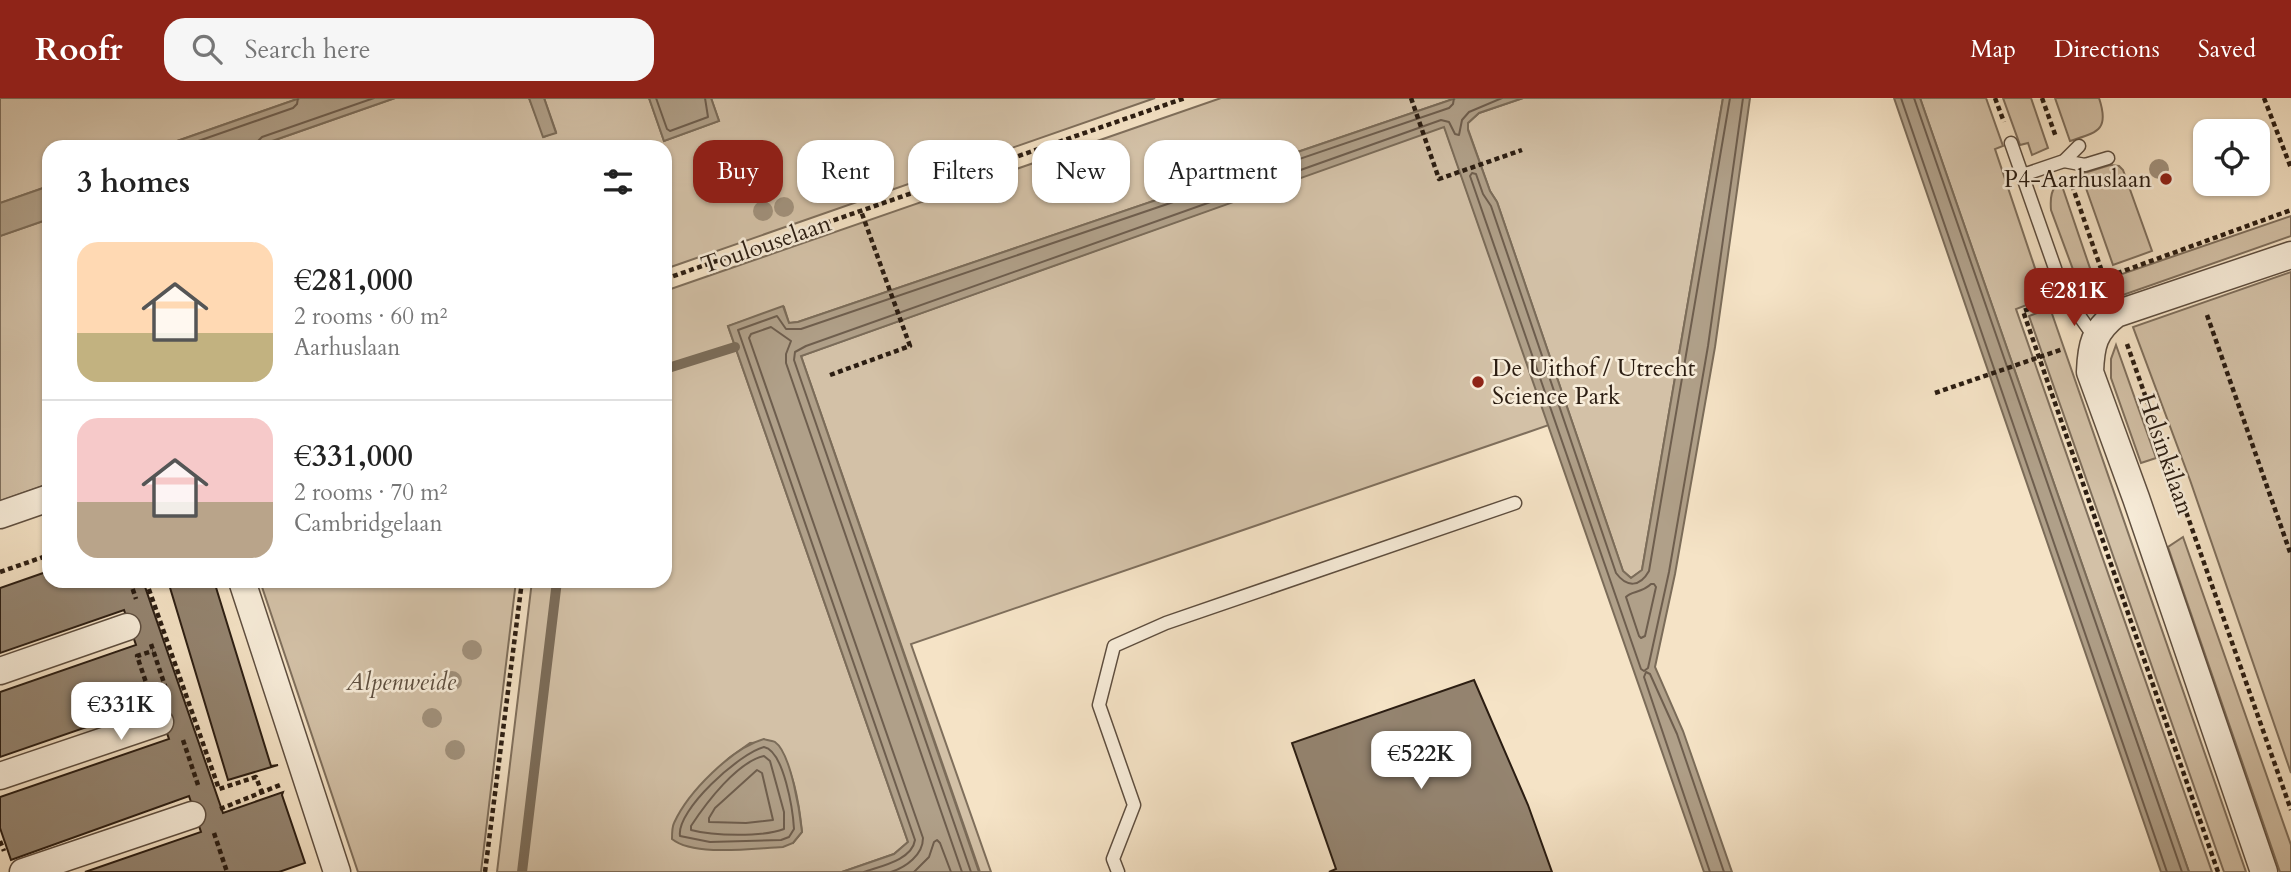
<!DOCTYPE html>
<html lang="en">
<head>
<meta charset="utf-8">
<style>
  :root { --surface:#fff; --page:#f6f6f6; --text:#222; --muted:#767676; --line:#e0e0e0; --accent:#8f2418 }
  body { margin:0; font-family:Cardo,serif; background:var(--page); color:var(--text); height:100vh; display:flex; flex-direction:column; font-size:26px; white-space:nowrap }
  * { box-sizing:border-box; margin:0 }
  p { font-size:23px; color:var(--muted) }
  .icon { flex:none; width:38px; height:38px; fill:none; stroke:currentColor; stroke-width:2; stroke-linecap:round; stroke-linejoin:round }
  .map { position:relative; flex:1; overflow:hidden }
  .side { position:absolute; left:42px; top:42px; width:630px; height:448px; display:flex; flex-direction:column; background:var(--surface); border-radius:21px; box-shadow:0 2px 5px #0004 }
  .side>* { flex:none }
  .guide { position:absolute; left:693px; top:42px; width:665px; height:63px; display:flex; gap:14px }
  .fabs { position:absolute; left:2193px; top:21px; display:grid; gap:14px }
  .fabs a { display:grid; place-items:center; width:77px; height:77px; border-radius:14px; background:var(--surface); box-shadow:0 2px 5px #0004; font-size:35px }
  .price { position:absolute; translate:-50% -60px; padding:0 16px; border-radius:14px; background:#fff; color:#222; font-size:23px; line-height:46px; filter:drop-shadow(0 2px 4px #0008) }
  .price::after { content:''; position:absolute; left:50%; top:42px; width:21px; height:16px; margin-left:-10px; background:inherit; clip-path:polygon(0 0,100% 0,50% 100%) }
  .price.on { background:var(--accent); color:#fff }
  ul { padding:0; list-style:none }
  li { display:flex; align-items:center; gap:21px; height:175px; padding:0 35px }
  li+li { border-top:2px solid var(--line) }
  li span { display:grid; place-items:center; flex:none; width:196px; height:140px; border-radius:21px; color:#555 }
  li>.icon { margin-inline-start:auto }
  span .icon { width:84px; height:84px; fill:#fffc; stroke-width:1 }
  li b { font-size:30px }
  h2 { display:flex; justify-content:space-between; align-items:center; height:84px; padding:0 35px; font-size:30px }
  .chip { padding:0 24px; border-radius:21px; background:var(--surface); box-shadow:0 2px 5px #0004; font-size:24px; line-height:63px }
  .chip.on { background:var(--accent); color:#fff }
  header { display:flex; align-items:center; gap:42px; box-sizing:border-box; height:98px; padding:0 35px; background:var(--accent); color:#fff }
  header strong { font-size:33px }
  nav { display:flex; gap:38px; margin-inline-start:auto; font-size:24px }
  .search { width:490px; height:63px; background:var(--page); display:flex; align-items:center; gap:18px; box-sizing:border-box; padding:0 24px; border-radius:21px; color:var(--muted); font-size:26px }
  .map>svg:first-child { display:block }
  .green { fill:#d3c1a7; stroke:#7f6f5c; stroke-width:2; fill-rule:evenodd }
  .water { fill:#b0a089; stroke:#7b6c59; stroke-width:2 }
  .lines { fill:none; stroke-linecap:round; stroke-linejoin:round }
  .shore { stroke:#6e5e4e; stroke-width:2 }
  .stream { stroke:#7b6c59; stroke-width:10 }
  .building { fill:#948470; stroke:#2b1d12; stroke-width:2 }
  .lane-casing { stroke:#5e4e3f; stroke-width:15 }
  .street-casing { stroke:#5e4e3f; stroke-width:29 }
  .path { stroke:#2b1d12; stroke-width:4.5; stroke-dasharray:5 3.5; stroke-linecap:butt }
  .lane { stroke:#f8edda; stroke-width:12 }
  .street { stroke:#f8edda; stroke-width:26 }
  .tree { fill:#a1917c }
  .poi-dot { fill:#8f2418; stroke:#f8edda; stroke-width:2.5 }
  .labels { text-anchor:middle; stroke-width:5; stroke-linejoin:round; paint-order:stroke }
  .poi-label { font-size:24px; fill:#2b1d12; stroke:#f8edda; text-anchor:end }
  .street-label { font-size:24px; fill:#2b1d12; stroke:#f8edda }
  .park-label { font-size:24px; font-style:italic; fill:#5d4e3f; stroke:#f8edda }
</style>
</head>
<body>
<header>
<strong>Roofr</strong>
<div class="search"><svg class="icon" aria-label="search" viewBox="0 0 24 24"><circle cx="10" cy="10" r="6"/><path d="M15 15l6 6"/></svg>Search here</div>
<nav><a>Map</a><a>Directions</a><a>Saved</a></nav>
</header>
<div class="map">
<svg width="2291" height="774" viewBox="0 0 2291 774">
  <rect width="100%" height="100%" fill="#f5e3c6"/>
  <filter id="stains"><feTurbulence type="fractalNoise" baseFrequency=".00286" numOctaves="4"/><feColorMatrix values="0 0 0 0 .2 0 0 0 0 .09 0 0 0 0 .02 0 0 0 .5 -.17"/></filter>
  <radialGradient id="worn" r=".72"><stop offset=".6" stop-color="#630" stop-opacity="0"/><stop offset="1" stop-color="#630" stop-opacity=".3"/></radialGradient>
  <!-- green -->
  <g class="green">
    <path d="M0 0H300L160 49H49V88L0 105Z"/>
    <path d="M395 0H529L544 39 556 34 544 0H649L664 43 719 23 711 0H1155L665 171V49H255Z"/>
    <path d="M1221 0H1456L798 224 789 225 784 209 728 228 908 744 894 756 842 774H497L532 483H665V193ZM774 644C793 667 799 704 802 734L793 745 695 694 729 660 750 645Z"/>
    <path d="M1523 0H1723L1642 472 1631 480 1623 473 1497 104 1490 93 1468 31V25L1479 15Z"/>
    <path d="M1920 0H1986L2003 48 1995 51 2045 200 2016 211 2212 774H2189Z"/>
    <path d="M2003 0H2031L2048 50 2032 57 2028 45 2020 47Z"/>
    <path d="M2055 0H2099C2110 33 2097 34 2070 43Z"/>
    <path d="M1444 28 1549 327 911 546 991 774H980L801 258Z"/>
    <path d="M2110 67 2119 68 2123 72 2152 153 2113 167 2081 76Z"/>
    <path d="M2060 82 2093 179 2078 185 2051 112C2050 99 2051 92 2060 82Z"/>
    <path d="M2291 118V138L2123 197 2116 178Z"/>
    <path d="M49 121V386L0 403V138Z"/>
    <path d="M2291 174V675L2190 382 2133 229Z"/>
    <path d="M2050 210 2246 774H2224L2029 218Z"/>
    <path d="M2116 247 2156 360 2141 365 2111 280V261Z"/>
    <path d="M2183 439 2291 747V774H2280L2168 449Z"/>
    <path d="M260 483H516L481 774H358Z"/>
  </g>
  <!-- water -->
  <g class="water">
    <path d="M300 0H395L255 49H160Z"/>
    <path d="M529 0H544L556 35 543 39Z"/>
    <path d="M649 0H711L719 23 664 43Z"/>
    <path d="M1456 0H1523L1479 15 1468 25V32L1490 93 1497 104 1623 473 1631 480 1642 472 1723 0H1750L1715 249 1675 476 1655 569 1683 633 1732 774H1704L1444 29 801 258 979 774H842L894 756 908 744 728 228 783 208 789 225 798 224Z"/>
    <path d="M1894 0H1920L2189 774H2161Z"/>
    <path d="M49 88V121L0 138V105Z"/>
    <path d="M764 641C765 642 774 643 775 644 791 655 800 715 802 734L793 745 783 749C755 750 694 759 672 741 672 735 672 729 674 725 688 694 732 650 764 641Z"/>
  </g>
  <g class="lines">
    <!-- shore -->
    <g class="shore">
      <path d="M656 0 667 31 670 33 708 19 705 0"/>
      <path d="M1730 0 1649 473C1640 489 1627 490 1616 475L1491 108 1483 96 1476 76 1472 75 1470 78 1641 571 1644 573 1648 570 1669 474 1708 248 1743 0"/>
      <path d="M1901 0 2167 774"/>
      <path d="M1914 0 2182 774"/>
      <path d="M181 49 293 10 297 6 298 0"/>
      <path d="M257 49 258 43 262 39 374 0"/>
      <path d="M1651 486H1654L1656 489 1645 538 1641 540 1639 538 1626 499C1631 493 1642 495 1651 486Z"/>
      <path d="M764 649C784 653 793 713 794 731L789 739 781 742 710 744 680 738C676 712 740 655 764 649Z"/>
      <path d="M764 658 770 663 784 714V731C763 739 713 738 691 732V728C706 705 737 664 764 658Z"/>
      <path d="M757 672 762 675 773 722 746 725 709 724V720L715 710Z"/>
      <path d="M864 774C881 768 912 762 915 742L738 232 777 218 786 231H801L1449 10 1453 6 1454 0"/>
      <path d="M891 774C906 769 923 757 923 740L749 240 751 236 771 229 791 243 786 256V265L962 774"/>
      <path d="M914 774 929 759 934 744 937 742 940 745 951 774"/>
      <path d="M971 774 794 262 795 254 806 248 1441 22 1449 24 1455 36 1459 37 1462 22 1469 14 1502 0"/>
      <path d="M1710 774 1644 579 1646 574 1650 576 1677 636 1724 774"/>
    </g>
    <!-- stream -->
    <g class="stream">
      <path d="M665 271 735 249"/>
      <path d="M522 774 557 483"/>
    </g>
  </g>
  <!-- building -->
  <g class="building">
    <path d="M49 473V483H143L223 715 283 694 282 697 305 765 279 774H85L201 734 189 698 11 762 0 730V699L169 641 156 605 0 659V594L136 547 124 512 0 555V490Z"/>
    <path d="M168 483H214L271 668 278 667 228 682Z"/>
    <path d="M1474 582 1528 707 1552 774H1329L1336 771 1292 645Z"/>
  </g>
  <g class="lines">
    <defs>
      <g id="lane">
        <path d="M2011 45 2064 196 2095 240"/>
        <path d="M2064 63 2085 67 2108 60"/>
        <path d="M2023 77 2064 63 2079 48"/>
        <path d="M1118 774 1113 761 1134 707 1099 607 1114 548 1166 525 1515 405"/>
      </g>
      <g id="street">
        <path d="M0 417 49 400"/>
        <path d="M242 483 337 774"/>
        <path d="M0 573 127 529"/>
        <path d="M0 678 160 624"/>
        <path d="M23 774 192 717"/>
        <path d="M2264 774 2136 400 2090 274C2091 247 2094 233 2116 216L2291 157"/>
      </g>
    </defs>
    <!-- lane casing -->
    <use href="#lane" class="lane-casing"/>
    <!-- street casing -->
    <use href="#street" class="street-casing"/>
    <!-- path -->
    <g class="path">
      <path d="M1411 0 1439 81 1522 52"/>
      <path d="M1995 0 2004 24"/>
      <path d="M2042 0 2056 39"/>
      <path d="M2264 0 2291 70"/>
      <path d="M2072 87 2107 188"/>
      <path d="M665 181 1185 0"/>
      <path d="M2085 187 2291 112"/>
      <path d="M2045 206 2023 213 2218 774"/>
      <path d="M2207 217 2291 457"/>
      <path d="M2127 246 2291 712"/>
      <path d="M830 277 910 248 861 113"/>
      <path d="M1935 295 2063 251"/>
      <path d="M0 474 49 457"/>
      <path d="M130 483 136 501"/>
      <path d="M146 483 219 691 256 679 262 695"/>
      <path d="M151 546 168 597"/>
      <path d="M151 599 137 558 153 553"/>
      <path d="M183 642 199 690"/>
      <path d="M220 711 280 687"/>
      <path d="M214 735 227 774"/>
      <path d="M0 743 4 753"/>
      <path d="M485 774 522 483"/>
    </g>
    <!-- lane -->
    <use href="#lane" class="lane"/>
    <!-- street -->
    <use href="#street" class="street"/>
  </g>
  <!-- trees -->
  <g class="tree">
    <circle cx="2159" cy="71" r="10"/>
    <circle cx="784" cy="109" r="10"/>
    <circle cx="763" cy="113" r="10"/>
    <circle cx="472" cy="552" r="10"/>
    <circle cx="452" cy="583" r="10"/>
    <circle cx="432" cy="620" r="10"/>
    <circle cx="455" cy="652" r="10"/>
  </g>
  <!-- markers -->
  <g class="poi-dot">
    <circle cx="2166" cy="81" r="7"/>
    <circle cx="1478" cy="284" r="7"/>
  </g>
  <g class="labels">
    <!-- poi labels -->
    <g class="poi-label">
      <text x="2152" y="89">P4-Aarhuslaan</text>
      <text x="1492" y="278" text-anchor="start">De Uithof / Utrecht<tspan x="1492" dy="28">Science Park</tspan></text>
    </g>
    <!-- street labels -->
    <g class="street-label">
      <text transform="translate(766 146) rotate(-19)" y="8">Toulouselaan</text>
      <text transform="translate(2166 356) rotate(71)" y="8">Helsinkilaan</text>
    </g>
    <!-- park labels -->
    <g class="park-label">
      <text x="401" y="592">Alpenweide</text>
    </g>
  </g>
  <rect width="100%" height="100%" filter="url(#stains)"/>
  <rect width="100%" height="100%" fill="url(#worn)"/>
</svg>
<div class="fabs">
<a><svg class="icon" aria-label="locate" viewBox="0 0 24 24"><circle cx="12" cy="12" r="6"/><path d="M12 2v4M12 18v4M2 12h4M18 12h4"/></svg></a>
</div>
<b class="price on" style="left:2074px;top:230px">€281K</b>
<b class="price" style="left:121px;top:644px">€331K</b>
<b class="price" style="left:1421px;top:693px">€522K</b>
<div class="guide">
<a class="chip on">Buy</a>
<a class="chip">Rent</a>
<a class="chip">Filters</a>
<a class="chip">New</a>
<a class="chip">Apartment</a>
</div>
<section class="side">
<h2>3 homes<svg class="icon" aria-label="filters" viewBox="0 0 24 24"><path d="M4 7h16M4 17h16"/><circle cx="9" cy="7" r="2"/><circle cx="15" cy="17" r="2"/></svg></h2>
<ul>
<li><span style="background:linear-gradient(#ffd9b3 65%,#c2b280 0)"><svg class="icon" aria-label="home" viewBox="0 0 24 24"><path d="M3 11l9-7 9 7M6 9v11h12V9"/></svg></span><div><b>€281,000</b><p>2 rooms · 60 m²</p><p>Aarhuslaan</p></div></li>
<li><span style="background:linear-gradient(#f6c9c9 60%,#b9a48a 0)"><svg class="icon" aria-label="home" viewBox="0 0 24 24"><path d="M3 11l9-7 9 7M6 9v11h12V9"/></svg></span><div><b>€331,000</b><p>2 rooms · 70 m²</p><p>Cambridgelaan</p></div></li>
</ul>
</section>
</div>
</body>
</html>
